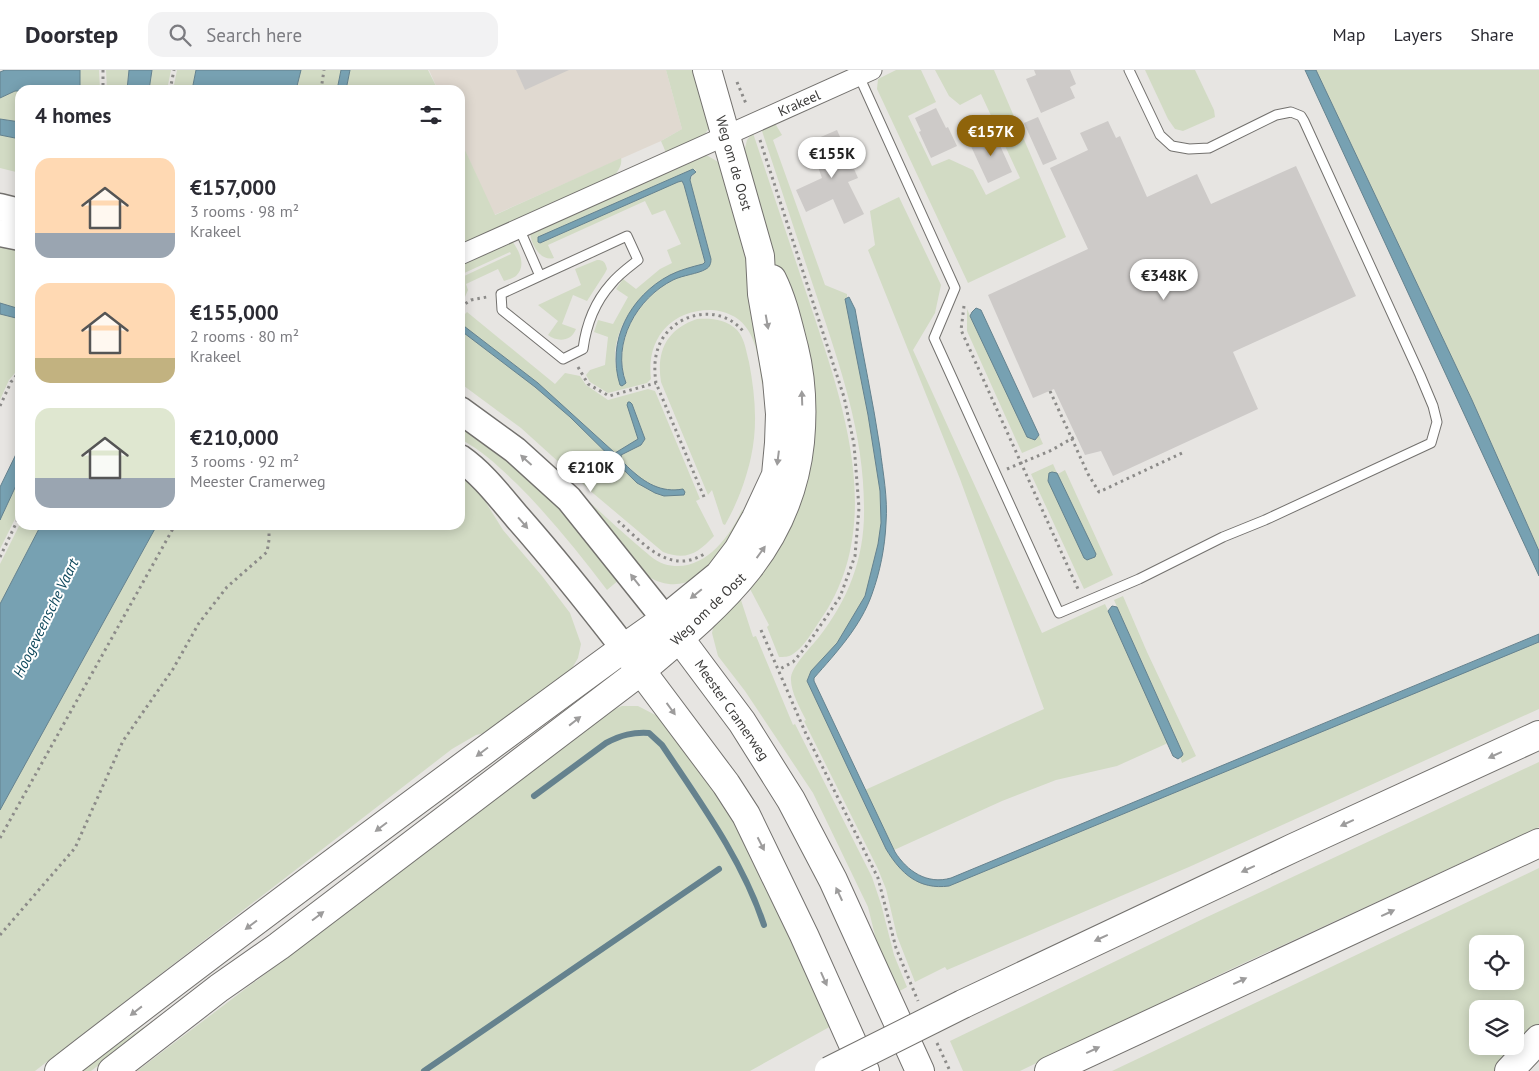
<!DOCTYPE html>
<html lang="en">
<head>
<meta charset="utf-8">
<style>
  :root { --surface:#fff; --page:#f2f2f3; --text:#2b2b33; --muted:#7c7c81; --line:#e1e1e2; --accent:#8f640b }
  body { margin:0; font-family:"PT Sans",sans-serif; background:var(--page); color:var(--text); height:100vh; display:flex; flex-direction:column; font-size:19px; white-space:nowrap }
  * { box-sizing:border-box; margin:0 }
  p { font-size:16px; color:var(--muted) }
  .icon { flex:none; width:28px; height:28px; fill:none; stroke:currentColor; stroke-width:2; stroke-linecap:round; stroke-linejoin:round }
  .map { position:relative; flex:1; overflow:hidden }
  .details { position:absolute; left:15px; top:15px; width:450px; height:445px; display:flex; flex-direction:column; background:var(--surface); border-radius:15px; box-shadow:0 2px 12px #0003 }
  .details>* { flex:none }
  .tools { position:absolute; left:1469px; top:865px; display:grid; gap:10px }
  .tools a { display:grid; place-items:center; width:55px; height:55px; border-radius:10px; background:var(--surface); box-shadow:0 2px 12px #0003; font-size:25px }
  .price { position:absolute; translate:-50% -42px; padding:0 11px; border-radius:18px; background:#fff; color:#222; font-size:16px; line-height:32px; filter:drop-shadow(0 1px 2px #0008) }
  .price::after { content:''; position:absolute; left:50%; top:30px; width:15px; height:11px; margin-left:-8px; background:inherit; clip-path:polygon(0 0,100% 0,50% 100%) }
  .price.current { background:var(--accent); color:#fff }
  ul { padding:0; list-style:none }
  li { display:flex; align-items:center; gap:15px; height:125px; padding:0 20px }
  li span { display:grid; place-items:center; flex:none; width:140px; height:100px; border-radius:15px; color:#555 }
  li>.icon { margin-inline-start:auto }
  span .icon { width:60px; height:60px; fill:#fffc; stroke-width:1 }
  li b { font-size:21px }
  h2 { display:flex; justify-content:space-between; align-items:center; height:60px; padding:0 20px; font-size:21px }
  header { display:flex; align-items:center; gap:30px; box-sizing:border-box; height:70px; padding:0 25px; background:var(--surface); border-bottom:1px solid var(--line) }
  header strong { font-size:24px }
  nav { display:flex; gap:28px; margin-inline-start:auto; font-size:18px }
  .search { width:350px; height:45px; background:var(--page); display:flex; align-items:center; gap:12px; box-sizing:border-box; padding:0 18px; border-radius:15px; color:var(--muted); font-size:19px }
  .map>svg:first-child { display:block }
  .built { fill:#e0d9d0 }
  .green { fill:#d2dbc4; fill-rule:evenodd }
  .water { fill:#77a1b2; stroke:#65828e }
  .lines { fill:none; stroke-linecap:round; stroke-linejoin:round }
  .stream { stroke:#65828e; stroke-width:6 }
  .building { fill:#cdcac8 }
  .service-casing { stroke:#73716e; stroke-width:11 }
  .minor-casing { stroke:#73716e; stroke-width:21 }
  .secondary-casing { stroke:#73716e; stroke-width:29 }
  .primary-casing { stroke:#73716e; stroke-width:30 }
  .motorway-casing { stroke:#73716e; stroke-width:30 }
  .path { stroke:#8c8b89; stroke-width:3; stroke-dasharray:2.5 4; stroke-linecap:butt }
  .service { stroke:#fff; stroke-width:9 }
  .minor { stroke:#fff; stroke-width:19 }
  .secondary { stroke:#fff; stroke-width:26 }
  .primary { stroke:#fff; stroke-width:28 }
  .motorway { stroke:#fff; stroke-width:28 }
  .motorway-bridge-casing { stroke:#73716e; stroke-width:30; stroke-linecap:butt }
  .motorway-bridge { stroke:#fff; stroke-width:28 }
  .oneway { fill:#9d9c9c }
  .labels { text-anchor:middle; stroke-width:4; stroke-linejoin:round; paint-order:stroke }
  .street-label { font-size:14px; fill:#3b3a39; stroke:#fff }
  .water-label { font-size:15px; font-style:italic; fill:#0c475b; stroke:#fff }
</style>
</head>
<body>
<header>
<strong>Doorstep</strong>
<div class="search"><svg class="icon" aria-label="search" viewBox="0 0 24 24"><circle cx="10" cy="10" r="6"/><path d="M15 15l6 6"/></svg>Search here</div>
<nav><a>Map</a><a>Layers</a><a>Share</a></nav>
</header>
<div class="map">
<svg width="1539" height="1001" viewBox="0 0 1539 1001">
  <rect width="100%" height="100%" fill="#e7e5e2"/>
  <!-- built -->
  <path class="built" d="M429 0H666L682 59 661 71 494 145 460 69V20H438Z"/>
  <!-- green -->
  <g class="green">
    <path d="M80 0H99L100 20H80Z"/>
    <path d="M106 0H129L127 20H107Z"/>
    <path d="M152 0H171L167 20H149Z"/>
    <path d="M177 0H196L192 20H173Z"/>
    <path d="M301 0H341L337 20H296Z"/>
    <path d="M350 0H428L438 20H346Z"/>
    <path d="M666 0H694L710 56 702 69 667 85 661 71 682 59Z"/>
    <path d="M896 0H921L936 32 908 46 932 96 949 89 973 100 986 125 1020 108 981 24 960 35 949 26 935 0H994L1066 167 968 213 877 19 878 9Z"/>
    <path d="M1145 0H1195L1214 40 1215 47 1183 61 1175 59 1168 49Z"/>
    <path d="M1316 0H1539V481L1472 330Z"/>
    <path d="M15 20 20 21V52L0 49V28Z"/>
    <path d="M772 54 776 55 782 65 773 70 825 215 847 224V228L845 230 848 239 868 345 880 421 881 453 878 474 865 526 837 573 811 601 807 611 886 779C901 804 919 820 949 816L1539 572V639L1189 797 947 900 945 897 915 912 897 866 886 819 878 799 804 651 806 650C800 638 790 621 791 607 793 595 811 577 819 567 849 528 865 487 864 437 864 364 840 296 817 227 798 171 780 115 761 58Z"/>
    <path d="M753 63C771 117 789 171 807 225 841 327 889 454 819 552 812 562 804 577 793 584 789 587 784 587 779 587L767 557 769 555 749 517 740 527 753 567 756 566 793 655 795 654 872 807 881 834 894 885 907 917 896 923 881 890 868 837 813 723 745 621 718 586 712 563 715 549 747 511 797 265 741 83 744 82 747 70Z"/>
    <path d="M0 65 20 69V103L0 98Z"/>
    <path d="M460 69 495 145 621 88C623 97 615 105 609 112L460 179Z"/>
    <path d="M702 85 708 86 720 93 745 181 769 313 762 314C759 295 758 272 745 256 738 246 724 241 712 240 671 239 646 269 651 309L647 313 608 323 590 312 586 305 590 300 605 295 608 267 594 262 598 250 613 254 628 227 616 219 623 209 636 219 660 199 672 193 667 180 681 174 665 140 652 145 645 131 548 175 554 188C540 192 530 173 530 161ZM693 99 696 100 690 110 711 189C711 193 709 197 706 199 699 204 682 205 673 210 637 229 612 272 626 313 622 308 617 302 616 297 610 264 634 229 660 211 672 202 688 198 703 194L705 192 684 115 682 111 678 112 540 173 538 172V167Z"/>
    <path d="M899 127 941 215 935 243 913 280 1042 563 1105 534 1168 673 1117 696 1056 710 1002 731 894 780 865 720 1044 639 960 409 868 180 875 175 870 141Z"/>
    <path d="M0 169 20 174V239L0 233Z"/>
    <path d="M512 171C519 180 527 196 516 206 513 208 508 210 504 211L498 199 466 214 468 220 465 227 460 230V208L511 184 510 182 460 205V190Z"/>
    <path d="M597 190C604 190 605 192 607 199L605 203 587 231 573 225 562 254 576 259C571 272 557 272 548 265L558 251 538 235 581 215 575 199Z"/>
    <path d="M967 239 1027 367H1038L1039 365 1043 374 1022 383 967 261Z"/>
    <path d="M460 242 464 245 467 242 555 314 565 303 580 306 586 315 608 330 648 319 655 321 700 429 696 431 714 466C698 483 687 491 663 482L594 424 521 358 460 313V260L535 317 570 347 637 413 655 423 679 420C658 421 644 413 630 398 625 394 621 391 621 385L641 375 645 369 632 334 638 369 615 383 538 313 460 253Z"/>
    <path d="M0 244 20 249V297L9 310 0 330Z"/>
    <path d="M697 249C711 248 726 249 737 260 745 269 746 281 749 292 755 324 758 355 751 387 746 410 737 434 725 455L723 454 712 420 708 425 661 312C656 281 667 259 697 249Z"/>
    <path d="M460 354C497 382 533 411 565 445 584 465 602 488 620 509L607 520C579 483 550 447 517 414 498 396 483 381 460 369Z"/>
    <path d="M1053 394 1057 403 1052 402 1058 404 1065 400 1113 505 1084 519 1031 404Z"/>
    <path d="M460 405 480 423 503 460 542 506 570 543 581 574 578 588 571 600 489 662 476 665 452 679 35 1001H0V740L157 455H460Z"/>
    <path d="M20 407V439L0 479V450Z"/>
    <path d="M571 415C593 435 614 455 636 474 645 481 654 491 664 494 701 505 729 469 742 440L748 443C724 478 697 536 647 506Z"/>
    <path d="M20 454 41 455 0 534V494Z"/>
    <path d="M1123 526 1147 582 1196 686 1182 693 1180 687 1183 684 1114 530Z"/>
    <path d="M622 636H638L665 650 739 756 833 955 750 1001H137L475 745 603 644Z"/>
    <path d="M1539 692V757L1231 899 1020 1001H963L950 971 1207 847Z"/>
    <path d="M1539 798V954L1497 1001H1112ZM1478 874H1515V911H1478ZM1478 939H1515V976H1478Z"/>
    <path d="M175 937 91 1001H78L85 995Z"/>
  </g>
  <!-- water -->
  <g class="water">
    <path d="M5 0H80V20H20V21H15L0 28V2Z"/>
    <path d="M129 0H152L149 20H127Z"/>
    <path d="M196 0H301L296 20H192Z"/>
    <path d="M341 0H350L346 20H337Z"/>
    <path d="M1305 0H1316L1472 330 1539 481V506Z"/>
    <path d="M0 49 20 52V69L0 65Z"/>
    <path d="M693 99 696 102 691 106 690 110 711 189C711 193 710 197 706 199 698 204 683 205 673 210 637 228 611 273 626 313L622 316 620 315C606 271 630 226 670 205 680 200 691 197 703 194L705 192 684 115 682 111 678 112 540 173 538 172V167Z"/>
    <path d="M849 227 855 239C863 286 873 331 880 378 883 403 888 428 886 453 885 477 880 502 872 524 861 556 836 583 814 608V611L895 782C907 801 927 815 951 808L1539 564V572L949 816C919 820 901 804 886 779L807 611 811 601 837 573 865 526 878 474 881 453 880 421 868 345 845 229Z"/>
    <path d="M0 233 20 239V249L0 244Z"/>
    <path d="M976 238 981 240 1039 365 1035 370 1027 367 970 246 972 242Z"/>
    <path d="M460 253 538 313 615 383 638 369 627 335 628 332H630L632 334 645 369 641 375 621 385C621 391 625 394 629 398 645 413 661 423 683 419L685 422 684 425 664 426 655 423 637 413 570 347 535 317 460 260Z"/>
    <path d="M20 376V407L0 450V417Z"/>
    <path d="M1052 402 1057 403 1096 484 1095 487 1087 490 1084 488 1048 411 1049 403Z"/>
    <path d="M41 455H157L0 740V534Z"/>
    <path d="M1112 536 1117 537 1183 684 1182 686 1178 689 1173 686 1108 541Z"/>
  </g>
  <g class="lines">
    <!-- stream -->
    <g class="stream">
      <path d="M534 726 606 673C621 665 633 662 649 663L662 675C700 732 742 789 764 855"/>
      <path d="M424 1001 719 799"/>
    </g>
  </g>
  <!-- building -->
  <g class="building">
    <path d="M516 0H569L525 20Z"/>
    <path d="M1034 0H1070L1076 14 1070 17 1075 28 1041 43 1026 9 1036 5Z"/>
    <path d="M936 38 946 58 948 57 957 76 931 88 919 62 921 61 915 48Z"/>
    <path d="M1038 47 1057 89 1043 95 1024 53Z"/>
    <path d="M1108 51 1116 68 1120 66 1147 127 1197 104 1211 134 1296 96 1356 226 1233 282 1258 339 1113 406 1101 381 1085 385 1054 319 1033 328 988 225 1088 179 1050 98 1088 80 1080 63Z"/>
    <path d="M837 60 858 108 848 112 864 144 844 154 833 129 806 142 796 120 822 108 809 72Z"/>
    <path d="M993 60 1012 102 988 113 969 72Z"/>
  </g>
  <g class="lines">
    <defs>
      <g id="service">
        <path d="M859 6 955 218 934 268 1059 543 1139 509 1223 467 1265 450 1431 373 1437 352 1433 336 1420 305 1304 51 1301 46 1291 42 1276 45 1209 78 1189 79 1172 76 1160 65 1129 0"/>
        <path d="M519 158 540 206 627 166 638 190C629 197 618 205 611 214 595 232 586 256 583 279L563 289 502 240 501 224 540 206"/>
      </g>
      <path id="minor" d="M460 185 872 0"/>
      <g id="secondary">
        <path d="M0 137 20 142"/>
        <path d="M0 163 20 167"/>
        <path d="M460 340 515 380 569 429 665 549"/>
        <path d="M460 388C483 404 500 427 518 448 555 490 590 534 624 578"/>
      </g>
      <g id="primary">
        <path d="M707 0 760 186 762 224 777 310 780 344 779 373 776 405 756 448 738 480 719 505 665 549 624 578 726 714 746 745 804 865 865 1001"/>
        <path d="M665 549 742 652 791 730 833 810 920 1001"/>
        <path d="M642 600C719 535 789 479 800 372 803 340 802 310 794 278 788 255 783 231 772 209"/>
      </g>
      <g id="motorway">
        <path d="M963 934 1293 778 1539 665"/>
        <path d="M59 1001C245 857 434 717 624 578"/>
        <path d="M112 1001 219 918 279 876 642 600"/>
        <path d="M1049 1001 1539 773"/>
        <path d="M1509 1001 1539 969"/>
      </g>
    </defs>
    <!-- service casing -->
    <use href="#service" class="service-casing"/>
    <!-- minor casing -->
    <use href="#minor" class="minor-casing"/>
    <!-- secondary casing -->
    <use href="#secondary" class="secondary-casing"/>
    <!-- primary casing -->
    <use href="#primary" class="primary-casing"/>
    <!-- motorway casing -->
    <use href="#motorway" class="motorway-casing"/>
    <!-- path -->
    <g class="path">
      <path d="M103 0V20"/>
      <path d="M737 12 747 36"/>
      <path d="M170 20 174 0"/>
      <path d="M321 20 324 0"/>
      <path d="M760 70 844 327 854 374 859 438 855 486 840 527 805 578 793 592 778 600"/>
      <path d="M964 236 961 260 1078 519"/>
      <path d="M460 237 471 230 487 227"/>
      <path d="M578 297 588 314 609 326 656 313"/>
      <path d="M1050 321 1088 404 1099 422 1182 383"/>
      <path d="M0 336 11 312 20 301"/>
      <path d="M1007 399 1052 380 1076 366"/>
      <path d="M704 427 656 313C654 299 654 285 661 271 678 241 720 234 743 261"/>
      <path d="M618 451C642 472 669 506 704 484"/>
      <path d="M0 487 20 445"/>
      <path d="M761 560 806 664 878 808 896 878 918 931"/>
      <path d="M0 768 175 455"/>
      <path d="M0 865 75 778 123 671 173 599 199 553 227 517 267 482 269 470V455"/>
      <path d="M937 973 950 1001"/>
    </g>
    <!-- service -->
    <use href="#service" class="service"/>
    <!-- minor -->
    <use href="#minor" class="minor"/>
    <!-- secondary -->
    <use href="#secondary" class="secondary"/>
    <!-- primary -->
    <use href="#primary" class="primary"/>
    <!-- motorway -->
    <use href="#motorway" class="motorway"/>
    <defs>
      <path id="motorway-bridge" d="M829 1001 963 934"/>
    </defs>
    <!-- motorway-bridge casing -->
    <use href="#motorway-bridge" class="motorway-bridge-casing"/>
    <!-- motorway-bridge -->
    <use href="#motorway-bridge" class="motorway-bridge"/>
  </g>
  <!-- one-way arrows -->
  <defs><path id="oneway-solid" d="M-6-.8H1V-3.2L6.5 0L1 3.2V.8H-6Z" transform="scale(1.25)"/></defs>
  <g class="oneway">
    <use href="#oneway-solid" transform="translate(767 252) rotate(80)"/>
    <use href="#oneway-solid" transform="translate(802 328) rotate(-92)"/>
    <use href="#oneway-solid" transform="translate(778 388) rotate(97)"/>
    <use href="#oneway-solid" transform="translate(526 390) rotate(-138)"/>
    <use href="#oneway-solid" transform="translate(523 453) rotate(49)"/>
    <use href="#oneway-solid" transform="translate(761 482) rotate(-54)"/>
    <use href="#oneway-solid" transform="translate(635 510) rotate(-128)"/>
    <use href="#oneway-solid" transform="translate(696 524) rotate(141)"/>
    <use href="#oneway-solid" transform="translate(671 639) rotate(54)"/>
    <use href="#oneway-solid" transform="translate(575 651) rotate(-38)"/>
    <use href="#oneway-solid" transform="translate(482 682) rotate(143)"/>
    <use href="#oneway-solid" transform="translate(1495 685) rotate(155)"/>
    <use href="#oneway-solid" transform="translate(1347 753) rotate(155)"/>
    <use href="#oneway-solid" transform="translate(381 757) rotate(143)"/>
    <use href="#oneway-solid" transform="translate(761 774) rotate(63)"/>
    <use href="#oneway-solid" transform="translate(1248 799) rotate(155)"/>
    <use href="#oneway-solid" transform="translate(839 824) rotate(-115)"/>
    <use href="#oneway-solid" transform="translate(1388 843) rotate(-25)"/>
    <use href="#oneway-solid" transform="translate(318 846) rotate(-37)"/>
    <use href="#oneway-solid" transform="translate(251 855) rotate(143)"/>
    <use href="#oneway-solid" transform="translate(1101 868) rotate(155)"/>
    <use href="#oneway-solid" transform="translate(824 909) rotate(66)"/>
    <use href="#oneway-solid" transform="translate(1240 911) rotate(-25)"/>
    <use href="#oneway-solid" transform="translate(136 941) rotate(142)"/>
    <use href="#oneway-solid" transform="translate(1093 980) rotate(-25)"/>
  </g>
  <g class="labels">
    <!-- street labels -->
    <g class="street-label">
      <text transform="translate(799 33) rotate(-24)" y="5">Krakeel</text>
      <text transform="translate(734 93) rotate(74)" y="5">Weg om de Oost</text>
      <text transform="translate(708 539) rotate(-44)" y="5">Weg om de Oost</text>
      <text transform="translate(732 640) rotate(55)" y="5">Meester Cramerweg</text>
    </g>
    <!-- water labels -->
    <g class="water-label">
      <text transform="translate(46 548) rotate(-64)" y="5">Hoogeveensche Vaart</text>
    </g>
  </g>
</svg>
<div class="tools">
<a><svg class="icon" aria-label="locate" viewBox="0 0 24 24"><circle cx="12" cy="12" r="6"/><path d="M12 2v4M12 18v4M2 12h4M18 12h4"/></svg></a>
<a><svg class="icon" aria-label="layers" viewBox="0 0 24 24"><path d="M12 4l9 5-9 5-9-5zM3 14l9 5 9-5"/></svg></a>
</div>
<b class="price current" style="left:991px;top:87px">€157K</b>
<b class="price" style="left:832px;top:109px">€155K</b>
<b class="price" style="left:1164px;top:231px">€348K</b>
<b class="price" style="left:591px;top:423px">€210K</b>
<section class="details">
<h2>4 homes<svg class="icon" aria-label="filters" viewBox="0 0 24 24"><path d="M4 7h16M4 17h16"/><circle cx="9" cy="7" r="2"/><circle cx="15" cy="17" r="2"/></svg></h2>
<ul>
<li><span style="background:linear-gradient(#ffd9b3 75%,#9aa5b1 0)"><svg class="icon" aria-label="home" viewBox="0 0 24 24"><path d="M3 11l9-7 9 7M6 9v11h12V9"/></svg></span><div><b>€157,000</b><p>3 rooms · 98 m²</p><p>Krakeel</p></div></li>
<li><span style="background:linear-gradient(#ffd9b3 75%,#c2b280 0)"><svg class="icon" aria-label="home" viewBox="0 0 24 24"><path d="M3 11l9-7 9 7M6 9v11h12V9"/></svg></span><div><b>€155,000</b><p>2 rooms · 80 m²</p><p>Krakeel</p></div></li>
<li><span style="background:linear-gradient(#dfe7d0 70%,#9aa5b1 0)"><svg class="icon" aria-label="home" viewBox="0 0 24 24"><path d="M3 11l9-7 9 7M6 9v11h12V9"/></svg></span><div><b>€210,000</b><p>3 rooms · 92 m²</p><p>Meester Cramerweg</p></div></li>
</ul>
</section>
</div>
</body>
</html>
